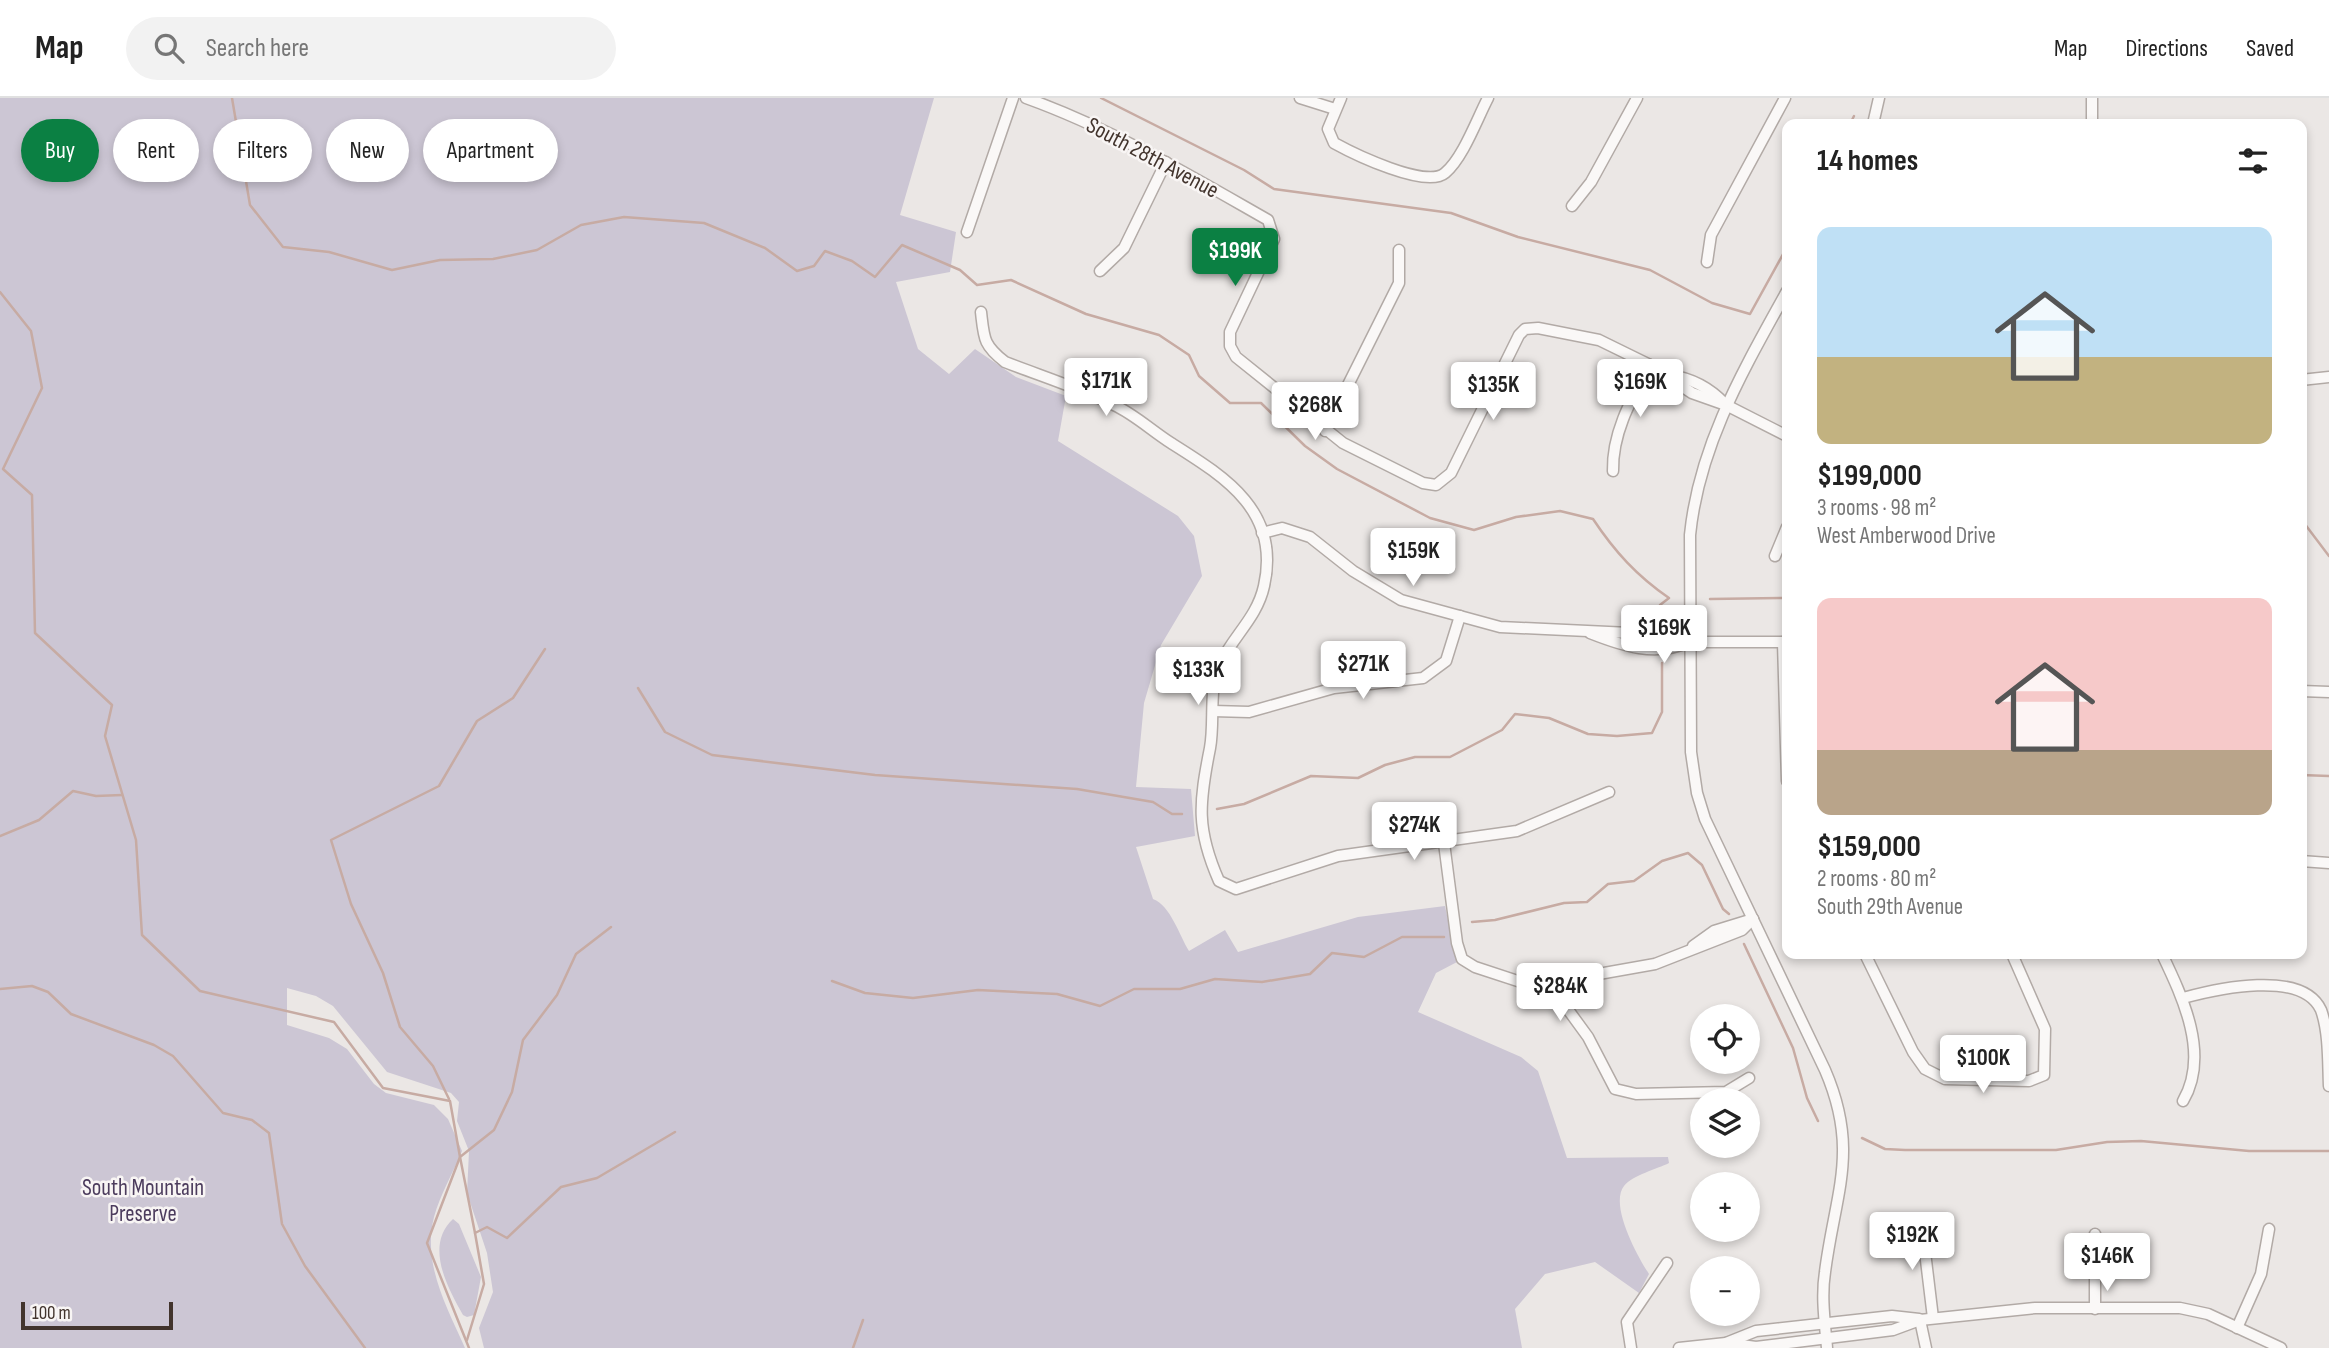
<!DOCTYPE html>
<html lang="en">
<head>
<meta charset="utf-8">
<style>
  :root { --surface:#fff; --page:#f2f2f2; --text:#222; --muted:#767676; --line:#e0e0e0; --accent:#0b8043 }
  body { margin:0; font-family:"Sofia Sans Condensed",sans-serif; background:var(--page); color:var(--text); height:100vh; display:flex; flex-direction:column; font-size:26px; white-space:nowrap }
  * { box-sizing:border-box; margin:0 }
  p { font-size:23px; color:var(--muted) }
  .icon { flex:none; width:38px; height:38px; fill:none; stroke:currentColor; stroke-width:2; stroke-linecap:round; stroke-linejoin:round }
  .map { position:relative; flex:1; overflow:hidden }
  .side { position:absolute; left:1782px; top:21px; width:525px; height:840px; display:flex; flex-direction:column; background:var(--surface); border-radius:14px; box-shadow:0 4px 10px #0003 }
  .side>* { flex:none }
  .banner { position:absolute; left:21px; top:21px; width:665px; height:63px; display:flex; gap:14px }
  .controls { position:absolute; left:1690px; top:906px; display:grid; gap:14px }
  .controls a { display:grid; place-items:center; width:70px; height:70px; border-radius:50%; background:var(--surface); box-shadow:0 4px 10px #0003; font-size:35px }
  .scale { position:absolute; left:21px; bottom:18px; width:152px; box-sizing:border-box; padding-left:7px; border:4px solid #42342d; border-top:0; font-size:19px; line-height:24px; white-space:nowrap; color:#42342d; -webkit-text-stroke:5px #f8f5f4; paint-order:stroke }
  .price { position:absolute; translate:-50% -60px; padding:0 16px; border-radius:7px; background:#fff; color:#222; font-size:23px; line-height:46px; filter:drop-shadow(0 2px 4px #0008) }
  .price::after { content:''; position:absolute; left:50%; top:42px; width:21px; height:16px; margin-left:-10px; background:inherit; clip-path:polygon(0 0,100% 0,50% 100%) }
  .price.current { background:var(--accent); color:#fff }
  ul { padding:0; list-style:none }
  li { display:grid; align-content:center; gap:14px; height:371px; padding:0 35px }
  li span { display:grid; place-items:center; height:217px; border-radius:14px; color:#555 }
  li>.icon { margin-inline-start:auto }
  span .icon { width:126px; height:126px; fill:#fffc; stroke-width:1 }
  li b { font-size:30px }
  h2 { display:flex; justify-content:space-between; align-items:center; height:84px; padding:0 35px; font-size:30px }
  .tag { padding:0 24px; border-radius:32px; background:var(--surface); box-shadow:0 4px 10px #0003; font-size:24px; line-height:63px }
  .tag.current { background:var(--accent); color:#fff }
  header { display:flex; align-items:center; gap:42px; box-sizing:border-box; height:98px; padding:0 35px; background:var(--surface); border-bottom:2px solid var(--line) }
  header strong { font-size:33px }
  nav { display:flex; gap:38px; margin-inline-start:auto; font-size:24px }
  .search { width:490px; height:63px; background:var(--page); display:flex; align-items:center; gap:18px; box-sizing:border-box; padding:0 24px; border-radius:38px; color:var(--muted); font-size:26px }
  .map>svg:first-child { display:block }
  .green { fill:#ccc6d4 }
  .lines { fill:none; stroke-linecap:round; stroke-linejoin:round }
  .stream { stroke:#c7aba3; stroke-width:2.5 }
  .minor-casing { stroke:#b2aaa6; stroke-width:13 }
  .minor { stroke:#faf8f7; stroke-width:10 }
  .labels { text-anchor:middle; stroke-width:5; stroke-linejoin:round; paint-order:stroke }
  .street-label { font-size:23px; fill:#42342d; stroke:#f8f5f4 }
  .park-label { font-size:23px; fill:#4c3c5d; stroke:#f8f5f4 }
</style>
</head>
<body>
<header>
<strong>Map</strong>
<div class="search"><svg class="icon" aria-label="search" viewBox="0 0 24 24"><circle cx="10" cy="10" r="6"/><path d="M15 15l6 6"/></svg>Search here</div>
<nav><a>Map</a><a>Directions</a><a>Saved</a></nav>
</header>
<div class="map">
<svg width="2329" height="1250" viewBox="0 0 2329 1250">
  <rect width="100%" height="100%" fill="#ebe7e5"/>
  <!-- green -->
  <g class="green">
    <path d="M0 0H934L900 117 956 134 950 174 896 184 918 251 949 276 975 251 1016 279 1066 298 1058 343 1178 418 1194 438 1202 478 1161 547 1144 605 1136 689 1191 691 1195 738 1136 749 1153 801C1171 808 1179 837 1189 853L1225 832 1238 854 1358 819 1445 808 1457 864 1436 875 1418 914 1521 959 1538 973 1567 1060 1668 1059 1669 1065C1657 1071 1633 1077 1624 1088 1609 1107 1638 1159 1649 1176L1639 1195 1595 1164 1545 1176 1515 1211 1522 1250H484L479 1230 493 1194 487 1155 467 1095 469 1053 457 1023 459 1004 451 995 387 974 333 908 316 898 287 890V927L329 940 347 951 374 986 386 995 434 1007 448 1021 462 1053C453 1075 440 1097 434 1119 422 1166 447 1209 465 1250H0Z"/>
    <path d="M453 1121 459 1126 481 1179 474 1217 467 1219 463 1217C448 1190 424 1148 453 1121Z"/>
  </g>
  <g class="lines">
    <!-- stream -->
    <g class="stream">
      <path d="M232 0 250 107 283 149 329 154 392 172 440 162 493 161 537 152 581 127 624 119 704 125 765 150 797 173 814 168 825 153 852 163 875 179 902 147 960 172 977 187 1011 182 1086 216 1159 237 1189 257 1199 278 1230 305H1261L1305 348 1337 371 1430 420 1474 432 1516 419 1560 413 1593 421C1615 454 1637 478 1669 500L1660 507 1662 529"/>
      <path d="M1101 0 1244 72 1274 91 1451 115 1518 139 1650 172 1712 205 1750 216 1787 149"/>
      <path d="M1850 26 1854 18"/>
      <path d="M0 194 31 233 42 290 3 371 32 397 35 535 112 607 105 638 136 742 142 837 200 893 334 924 383 990 450 1003 460 1059 427 1145 469 1250"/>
      <path d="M2301 421 2329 458"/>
      <path d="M1710 501 1787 500"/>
      <path d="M638 590 665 634 712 657 875 677 1077 691 1153 704 1172 716H1182"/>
      <path d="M2301 677 2329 678"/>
      <path d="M1217 711 1244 706 1311 678 1358 680 1385 667 1415 659H1450L1502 632 1515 616 1549 620 1588 636 1617 638 1652 635 1662 614V565"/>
      <path d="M0 738 39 722 73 693 96 698 122 697"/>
      <path d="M1472 824 1495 822 1564 805 1587 804 1608 786 1634 783 1662 763 1688 755 1702 767 1723 811 1729 816"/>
      <path d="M1744 846 1793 950 1807 1000 1818 1023"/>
      <path d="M832 883 865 895 913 900 978 892 1057 896 1100 908 1134 891H1180L1215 881 1262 884 1310 876 1332 855 1364 859 1402 839H1444"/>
      <path d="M0 891 32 888 48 894 71 916 154 947 173 958 223 1015 252 1022 269 1035 282 1126 305 1168 365 1250"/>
      <path d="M449 1001 433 968 400 929 383 875 351 806 331 742 439 688 477 623 513 600 545 551"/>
      <path d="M1862 1040 1885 1051 1905 1052H2056L2107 1044 2141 1043 2249 1053H2329"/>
      <path d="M475 1135 460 1059 494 1032 512 994 523 942 557 897 576 856 611 829"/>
      <path d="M467 1242 484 1186 475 1135 487 1129 507 1140 561 1089 597 1080 675 1034"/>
      <path d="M853 1250 863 1222"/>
    </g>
    <defs>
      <g id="minor">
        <path d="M1026 0C1112 31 1189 77 1268 122L1274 141 1230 234V248L1236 259 1343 345 1423 385 1436 387 1451 375 1519 237 1525 231 1538 230 1599 242 1650 267 1692 295 1726 307 1787 338"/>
        <path d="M1300 0 1335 11"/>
        <path d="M1341 0 1328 31 1334 45C1354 56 1426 91 1445 75 1463 60 1477 21 1488 0"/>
        <path d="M2092 0V26"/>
        <path d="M1873 26 1879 0"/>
        <path d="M1572 108 1591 84 1637 0"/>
        <path d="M967 134 1013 0"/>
        <path d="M1707 164 1711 137 1785 0"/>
        <path d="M1100 173 1124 150 1166 64"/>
        <path d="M1787 193C1744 271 1699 347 1690 437L1691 654 1697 695 1705 721 1825 972C1860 1053 1835 1095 1825 1174 1821 1199 1825 1225 1827 1250"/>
        <path d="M981 214C984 240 983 247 1005 264 1041 278 1079 290 1114 307 1134 316 1152 333 1171 345 1225 379 1281 413 1264 488 1257 520 1233 538 1220 566 1208 591 1215 623 1210 650 1199 705 1196 731 1219 783L1236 791 1338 758 1517 733 1609 694"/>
        <path d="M1669 277C1691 280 1710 290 1725 306"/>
        <path d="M2301 282 2329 279"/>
        <path d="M1325 333 1399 185V152"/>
        <path d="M1613 373C1612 334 1632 300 1650 267"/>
        <path d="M1262 435 1282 430 1310 439 1353 473 1401 502 1500 529 1672 537 1690 544H1787"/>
        <path d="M1775 458 1787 429"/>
        <path d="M1590 535C1623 548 1655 559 1690 544"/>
        <path d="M1783 544 1787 683"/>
        <path d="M2301 593 2329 594"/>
        <path d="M1213 613 1249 614 1334 590 1423 580 1446 563 1460 518"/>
        <path d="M1444 745 1457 845 1462 861 1475 869 1536 889 1561 902 1588 939 1615 991 1636 996 1726 994 1749 980"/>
        <path d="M2301 763 2329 765"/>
        <path d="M1693 848 1714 833 1753 821"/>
        <path d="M1865 856 1913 954 1925 971 1945 981 2029 983 2044 977 2045 931 2012 856"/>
        <path d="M2162 856C2183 900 2210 957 2183 1003"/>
        <path d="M2183 900C2216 891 2302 871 2321 912 2329 934 2328 965 2329 988"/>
        <path d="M1561 902 1593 877 1655 866 1742 832 1753 821"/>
        <path d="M1930 1129 1925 1154 1933 1220"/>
        <path d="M2095 1136V1211"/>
        <path d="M1920 1222 1926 1250"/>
        <path d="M2237 1230 2261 1176 2269 1131"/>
        <path d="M1726 1245 1756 1249 1893 1232 1920 1222 2035 1210H2180L2208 1216 2281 1250"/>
        <path d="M1631 1250 1627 1224 1667 1165"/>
        <path d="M1679 1250 1726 1245 1756 1233 1892 1218 1919 1221"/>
      </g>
    </defs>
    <!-- minor casing -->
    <use href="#minor" class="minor-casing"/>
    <!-- minor -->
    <use href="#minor" class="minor"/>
  </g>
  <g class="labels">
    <!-- street labels -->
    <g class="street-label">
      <text transform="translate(1153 59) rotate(28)" y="8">South 28th Avenue</text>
    </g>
    <!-- park labels -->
    <g class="park-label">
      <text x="143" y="1097">South Mountain<tspan x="143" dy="26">Preserve</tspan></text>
    </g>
  </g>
</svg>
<div class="controls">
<a><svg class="icon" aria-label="locate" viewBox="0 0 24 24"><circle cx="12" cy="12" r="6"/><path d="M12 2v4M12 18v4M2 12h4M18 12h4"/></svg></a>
<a><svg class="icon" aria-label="layers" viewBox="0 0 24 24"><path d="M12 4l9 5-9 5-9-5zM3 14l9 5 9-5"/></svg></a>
<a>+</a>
<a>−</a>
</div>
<div class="scale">100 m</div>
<b class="price current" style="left:1235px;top:190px">$199K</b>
<b class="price" style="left:1106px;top:320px">$171K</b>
<b class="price" style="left:1640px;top:321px">$169K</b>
<b class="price" style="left:1493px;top:324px">$135K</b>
<b class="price" style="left:1315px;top:344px">$268K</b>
<b class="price" style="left:1413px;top:490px">$159K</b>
<b class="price" style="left:1664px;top:567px">$169K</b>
<b class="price" style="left:1363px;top:603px">$271K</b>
<b class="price" style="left:1198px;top:609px">$133K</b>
<b class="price" style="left:1414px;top:764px">$274K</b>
<b class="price" style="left:1560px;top:925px">$284K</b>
<b class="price" style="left:1983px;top:997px">$100K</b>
<b class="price" style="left:1912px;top:1174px">$192K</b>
<b class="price" style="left:2107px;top:1195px">$146K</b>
<div class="banner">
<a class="tag current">Buy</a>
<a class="tag">Rent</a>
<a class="tag">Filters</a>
<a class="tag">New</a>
<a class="tag">Apartment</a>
</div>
<section class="side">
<h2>14 homes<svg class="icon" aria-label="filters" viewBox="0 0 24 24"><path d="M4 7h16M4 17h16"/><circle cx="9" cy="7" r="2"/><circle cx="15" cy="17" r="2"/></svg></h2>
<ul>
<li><span style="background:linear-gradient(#bfe0f5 60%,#c2b280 0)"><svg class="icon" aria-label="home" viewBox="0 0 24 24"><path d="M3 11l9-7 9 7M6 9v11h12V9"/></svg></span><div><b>$199,000</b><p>3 rooms · 98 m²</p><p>West Amberwood Drive</p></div></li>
<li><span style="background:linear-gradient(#f6c9c9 70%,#b9a48a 0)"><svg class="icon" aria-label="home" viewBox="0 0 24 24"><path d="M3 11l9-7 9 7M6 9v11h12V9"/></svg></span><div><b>$159,000</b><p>2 rooms · 80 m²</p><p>South 29th Avenue</p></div></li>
</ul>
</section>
</div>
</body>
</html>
